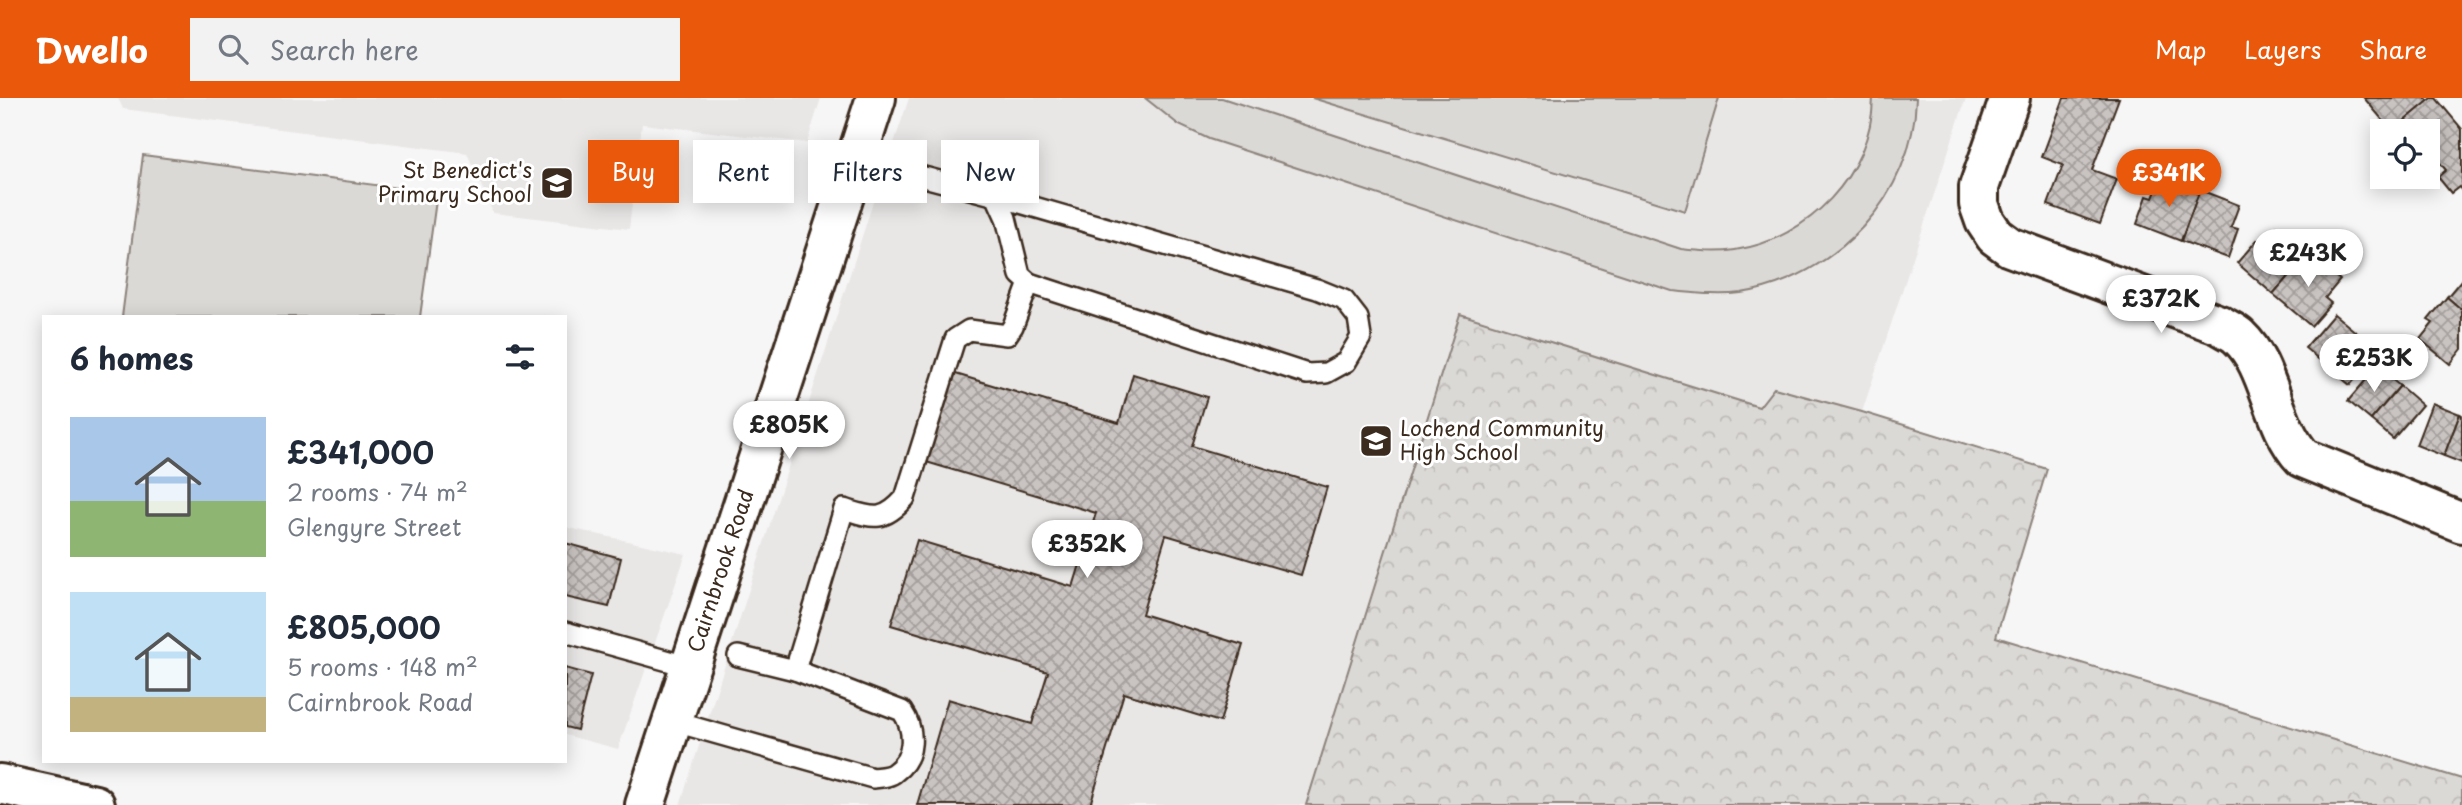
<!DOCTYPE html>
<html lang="en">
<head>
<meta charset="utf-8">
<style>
  :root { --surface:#fff; --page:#f2f2f3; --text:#1f2937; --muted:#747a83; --accent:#ea580c }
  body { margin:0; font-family:"Playpen Sans",sans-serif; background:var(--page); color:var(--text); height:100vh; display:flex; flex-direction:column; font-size:26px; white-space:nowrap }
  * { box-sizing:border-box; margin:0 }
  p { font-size:23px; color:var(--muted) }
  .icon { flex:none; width:38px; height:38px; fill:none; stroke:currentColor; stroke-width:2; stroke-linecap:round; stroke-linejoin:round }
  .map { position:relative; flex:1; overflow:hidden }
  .side { position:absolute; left:42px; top:217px; width:525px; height:448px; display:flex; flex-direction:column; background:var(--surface); border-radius:0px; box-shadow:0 4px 18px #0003 }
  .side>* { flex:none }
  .top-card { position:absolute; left:588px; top:42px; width:665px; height:63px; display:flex; gap:14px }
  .fabs { position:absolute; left:2370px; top:21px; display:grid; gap:14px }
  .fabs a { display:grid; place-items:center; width:70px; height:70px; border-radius:0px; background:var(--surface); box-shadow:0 4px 18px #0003; font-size:35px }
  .price { position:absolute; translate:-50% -60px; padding:0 16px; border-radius:24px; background:#fff; color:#222; font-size:23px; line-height:46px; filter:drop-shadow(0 2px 4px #0008) }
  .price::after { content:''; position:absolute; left:50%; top:42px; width:21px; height:16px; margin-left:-10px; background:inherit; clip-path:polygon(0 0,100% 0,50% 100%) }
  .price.active { background:var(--accent); color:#fff }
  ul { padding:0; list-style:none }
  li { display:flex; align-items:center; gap:21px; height:175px; padding:0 28px }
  li span { display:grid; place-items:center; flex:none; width:196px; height:140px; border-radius:0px; color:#555 }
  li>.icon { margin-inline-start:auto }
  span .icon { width:84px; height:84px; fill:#fffc; stroke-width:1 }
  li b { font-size:30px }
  h2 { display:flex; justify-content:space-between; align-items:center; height:84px; padding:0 28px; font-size:30px }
  .chip { padding:0 24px; border-radius:0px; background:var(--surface); box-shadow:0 4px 18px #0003; font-size:24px; line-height:63px }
  .chip.active { background:var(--accent); color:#fff }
  header { display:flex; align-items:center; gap:42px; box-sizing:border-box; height:98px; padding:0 35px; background:var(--accent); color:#fff }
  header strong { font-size:33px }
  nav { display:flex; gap:38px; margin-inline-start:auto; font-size:24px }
  .search { width:490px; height:63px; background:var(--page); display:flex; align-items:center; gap:18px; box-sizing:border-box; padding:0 24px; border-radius:0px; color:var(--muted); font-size:26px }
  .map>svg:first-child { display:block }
  .built { fill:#e9e7e6 }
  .green { fill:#dbd9d6; stroke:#8b827a; stroke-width:2 }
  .forest { fill:url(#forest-crowns); stroke:#8b827a; stroke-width:2 }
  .building { fill:url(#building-cross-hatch); stroke:#3b2a1e; stroke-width:2 }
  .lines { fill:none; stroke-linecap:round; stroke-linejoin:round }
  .service-casing { stroke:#3b2a1e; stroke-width:24 }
  .minor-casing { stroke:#3b2a1e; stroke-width:44 }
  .tertiary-casing { stroke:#3b2a1e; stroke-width:44 }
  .service { stroke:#fff; stroke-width:19 }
  .minor { stroke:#fff; stroke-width:38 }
  .tertiary { stroke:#fff; stroke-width:38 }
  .labels { text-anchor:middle; stroke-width:6; stroke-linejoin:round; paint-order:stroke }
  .poi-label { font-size:21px; fill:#3b2a1e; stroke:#fff; text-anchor:end }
  .street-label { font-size:21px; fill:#3b2a1e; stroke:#fff }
</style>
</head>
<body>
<header>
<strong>Dwello</strong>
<div class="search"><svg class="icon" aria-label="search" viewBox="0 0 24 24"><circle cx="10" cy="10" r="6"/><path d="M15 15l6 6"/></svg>Search here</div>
<nav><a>Map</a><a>Layers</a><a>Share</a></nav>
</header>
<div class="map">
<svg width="2462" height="707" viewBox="0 0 2462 707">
  <defs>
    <pattern id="forest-crowns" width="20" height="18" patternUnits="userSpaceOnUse" patternTransform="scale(1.75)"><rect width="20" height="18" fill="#dbd9d6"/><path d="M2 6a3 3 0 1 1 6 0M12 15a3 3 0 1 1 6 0" fill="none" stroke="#bdbab7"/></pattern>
    <pattern id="building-cross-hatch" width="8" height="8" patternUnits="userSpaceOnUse" patternTransform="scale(1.75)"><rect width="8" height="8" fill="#c9c3c1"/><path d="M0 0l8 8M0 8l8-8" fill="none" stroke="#a49f9c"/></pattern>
  </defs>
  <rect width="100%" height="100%" fill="#f7f6f6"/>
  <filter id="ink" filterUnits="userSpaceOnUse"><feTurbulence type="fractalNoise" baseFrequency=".0143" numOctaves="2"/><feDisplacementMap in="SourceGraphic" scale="14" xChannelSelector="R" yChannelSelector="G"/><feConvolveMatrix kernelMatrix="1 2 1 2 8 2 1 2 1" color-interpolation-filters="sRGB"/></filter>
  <g filter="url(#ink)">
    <!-- built -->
    <g class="built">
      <path d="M118 0H821L807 45 642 26 629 131 493 115 467 55 123 11Z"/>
      <path d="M909 0H1966L1862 314 2047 371 1996 539 2462 681V707H680L891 48H893Z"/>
      <path d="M565 429 686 456 618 651 565 637Z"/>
    </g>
    <!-- green -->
    <g class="green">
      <path d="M1145 0H1222L1681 151C1699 153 1717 155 1735 152 1808 141 1872 76 1873 0H1916C1914 97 1836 180 1741 195 1718 198 1695 195 1672 193L1209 41 1179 27Z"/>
      <path d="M1312 0H1719L1685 113Z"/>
      <path d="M143 57 437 95 420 219H122Z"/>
    </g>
    <!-- forest -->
    <path class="forest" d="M1460 216 1759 309 1774 290 1862 314 2047 371 1996 539 2462 681V707H1306Z"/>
    <!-- building -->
    <g class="building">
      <path d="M2064 0H2119L2092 72 2117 81 2100 126 2048 107 2063 67 2042 59Z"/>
      <path d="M2364 0H2426L2429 3 2392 33Z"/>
      <path d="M2432 0H2436L2462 31V93L2459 89 2451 95 2438 79 2446 72 2434 58 2427 63V33H2401L2397 29Z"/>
      <path d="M2162 78 2200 92 2181 143 2137 126 2147 98 2153 100Z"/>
      <path d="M2200 92 2239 107 2231 129 2238 131 2228 160 2181 143Z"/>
      <path d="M2277 129 2309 155 2273 196 2237 165 2257 142 2262 147Z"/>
      <path d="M2309 155 2340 182 2325 200 2331 205 2311 228 2273 196Z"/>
      <path d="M2462 181V212L2447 199Z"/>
      <path d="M2447 199 2462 212V251L2450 266 2420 241 2433 225 2428 222Z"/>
      <path d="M2334 216 2357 235 2328 269 2305 250Z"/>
      <path d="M2357 235 2379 253 2350 287 2328 269Z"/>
      <path d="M2377 269 2400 288 2371 322 2348 303Z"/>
      <path d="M949 274 1119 325 1133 276 1207 299 1192 348 1327 389 1301 477 1166 437 1142 516 1243 547 1220 624 1124 595 1090 707H917L948 601 1032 626 1048 574 891 527 917 442 1073 489 1096 415 923 363Z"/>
      <path d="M2400 288 2422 307 2393 341 2371 322Z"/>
      <path d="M2432 305 2460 316 2444 358 2416 347Z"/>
      <path d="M2460 316 2462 317V365L2444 358Z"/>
      <path d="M565 445 621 460 609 509 565 499Z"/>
      <path d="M565 570 591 577 577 632 565 629Z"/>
    </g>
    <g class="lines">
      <defs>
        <g id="service">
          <path d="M856 61 996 98 1006 120 1020 177 1029 185 1307 276 1326 275 1346 264 1361 239 1358 220 1344 202 1317 191 996 98"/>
          <path d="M565 534 690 569"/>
          <path d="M738 558 795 572 844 411C873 420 883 425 905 400L955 241 969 232 1007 237 1013 228 1029 185"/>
          <path d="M672 623 873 680C880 679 890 679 895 674 916 659 915 632 902 613L795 572"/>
        </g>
        <g id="minor">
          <path d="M2010 0 1979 89V106L1985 123 1995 138 2010 149 2220 227C2226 231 2234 234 2239 239 2271 269 2271 325 2303 360L2462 425"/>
          <path d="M645 707 876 0"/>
        </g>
        <path id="tertiary" d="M0 686 95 707"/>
      </defs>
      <!-- service casing -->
      <use href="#service" class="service-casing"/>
      <!-- minor casing -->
      <use href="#minor" class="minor-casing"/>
      <!-- tertiary casing -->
      <use href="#tertiary" class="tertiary-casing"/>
      <!-- service -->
      <use href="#service" class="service"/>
      <!-- minor -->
      <use href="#minor" class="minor"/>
      <!-- tertiary -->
      <use href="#tertiary" class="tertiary"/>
    </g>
  </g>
  <!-- icons -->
  <defs>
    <symbol id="school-square" viewBox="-11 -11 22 22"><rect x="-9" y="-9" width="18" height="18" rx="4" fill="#3b2a1e" stroke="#fff"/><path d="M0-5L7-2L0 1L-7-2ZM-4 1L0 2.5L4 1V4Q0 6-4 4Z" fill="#fff"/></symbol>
  </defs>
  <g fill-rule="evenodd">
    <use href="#school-square" x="538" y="66" width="38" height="38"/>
    <use href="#school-square" x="1357" y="324" width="38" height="38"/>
  </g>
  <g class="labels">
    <!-- poi labels -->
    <g class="poi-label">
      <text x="532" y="80">St Benedict's<tspan x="532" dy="24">Primary School</tspan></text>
      <text x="1400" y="338" text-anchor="start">Lochend Community<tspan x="1400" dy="24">High School</tspan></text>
    </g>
    <!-- street labels -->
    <g class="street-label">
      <text transform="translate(721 473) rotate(-72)" y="7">Cairnbrook Road</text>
    </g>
  </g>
</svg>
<div class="fabs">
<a><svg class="icon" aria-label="locate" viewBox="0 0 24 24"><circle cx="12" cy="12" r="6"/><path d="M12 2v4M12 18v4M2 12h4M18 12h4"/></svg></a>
</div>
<b class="price active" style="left:2169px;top:111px">£341K</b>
<b class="price" style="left:2308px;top:191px">£243K</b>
<b class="price" style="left:2161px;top:237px">£372K</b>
<b class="price" style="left:2374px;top:296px">£253K</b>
<b class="price" style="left:789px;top:363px">£805K</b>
<b class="price" style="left:1087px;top:482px">£352K</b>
<div class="top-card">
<a class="chip active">Buy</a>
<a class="chip">Rent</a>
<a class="chip">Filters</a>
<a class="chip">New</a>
</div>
<section class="side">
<h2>6 homes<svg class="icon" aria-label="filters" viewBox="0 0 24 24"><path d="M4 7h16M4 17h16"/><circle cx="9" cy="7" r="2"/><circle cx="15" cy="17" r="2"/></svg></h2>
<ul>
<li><span style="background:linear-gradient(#a9c7e8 60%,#8fb573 0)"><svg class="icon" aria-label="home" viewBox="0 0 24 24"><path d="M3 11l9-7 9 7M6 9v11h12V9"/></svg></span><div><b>£341,000</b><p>2 rooms · 74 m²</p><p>Glengyre Street</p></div></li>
<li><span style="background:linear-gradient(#bfe0f5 75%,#c2b280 0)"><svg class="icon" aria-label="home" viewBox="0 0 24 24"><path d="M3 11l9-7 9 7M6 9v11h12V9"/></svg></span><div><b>£805,000</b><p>5 rooms · 148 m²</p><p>Cairnbrook Road</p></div></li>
</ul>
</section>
</div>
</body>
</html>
